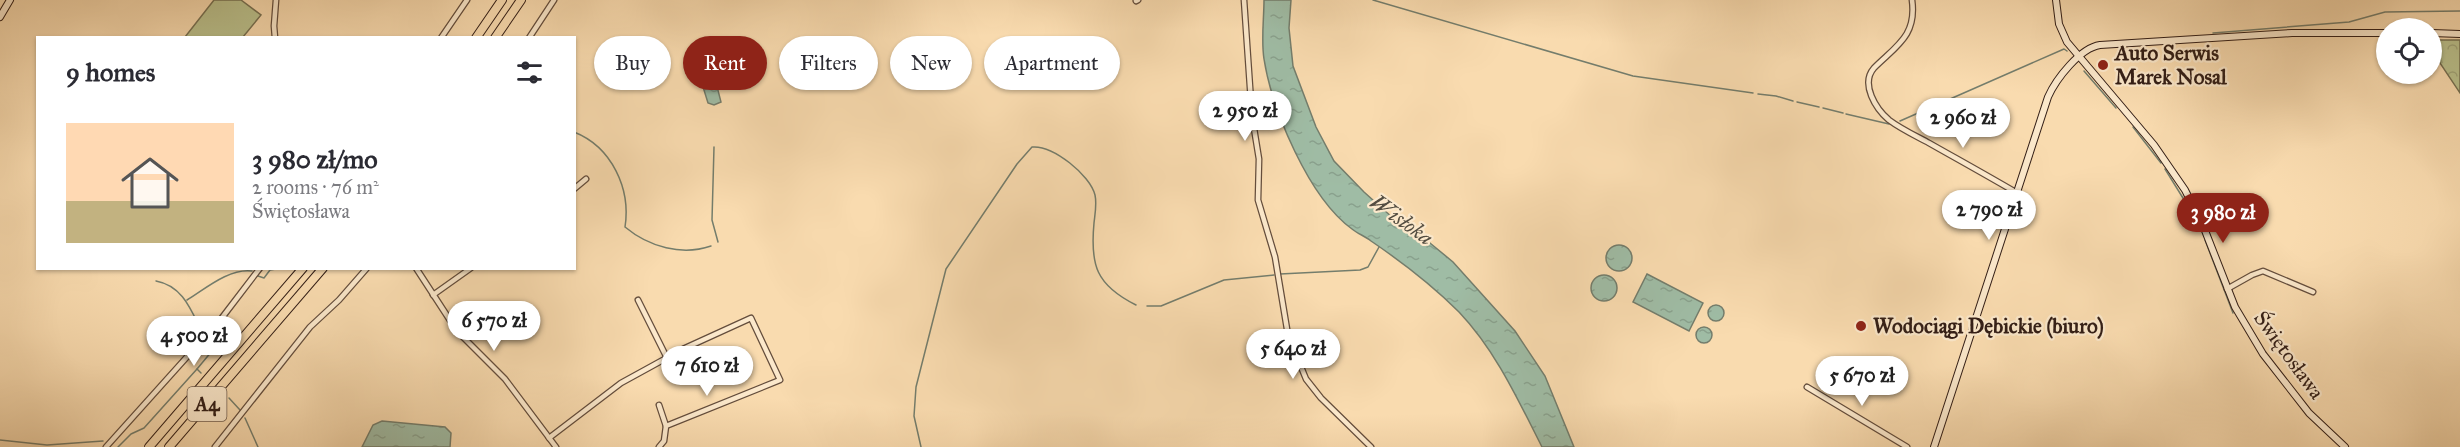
<!DOCTYPE html>
<html lang="en">
<head>
<meta charset="utf-8">
<style>
  :root { --surface:#fff; --page:#f7f7f7; --text:#2b2b33; --muted:#7c7c81; --line:#e1e1e2; --accent:#8f2418 }
  body { margin:0; font-family:"IM FELL Great Primer",serif; background:var(--page); color:var(--text); height:100vh; display:flex; flex-direction:column; font-size:22px; white-space:nowrap }
  * { box-sizing:border-box; margin:0 }
  p { font-size:20px; color:var(--muted) }
  .icon { flex:none; width:33px; height:33px; fill:none; stroke:currentColor; stroke-width:2; stroke-linecap:round; stroke-linejoin:round }
  .map { position:relative; flex:1; overflow:hidden }
  .panel { position:absolute; left:36px; top:36px; width:540px; height:234px; display:flex; flex-direction:column; background:var(--surface); border-radius:0px; box-shadow:0 2px 4px #0004 }
  .panel>* { flex:none }
  .hud { position:absolute; left:594px; top:36px; width:570px; height:54px; display:flex; gap:12px }
  .controls { position:absolute; left:2376px; top:18px; display:grid; gap:12px }
  .controls a { display:grid; place-items:center; width:66px; height:66px; border-radius:50%; background:var(--surface); box-shadow:0 2px 4px #0004; font-size:30px }
  .price { position:absolute; translate:-50% -51px; padding:0 14px; border-radius:21px; background:#fff; color:#222; font-size:20px; line-height:39px; filter:drop-shadow(0 2px 3px #0008) }
  .price::after { content:''; position:absolute; left:50%; top:36px; width:18px; height:14px; margin-left:-9px; background:inherit; clip-path:polygon(0 0,100% 0,50% 100%) }
  .price.on { background:var(--accent); color:#fff }
  ul { padding:0; list-style:none }
  li { display:flex; align-items:center; gap:18px; height:150px; padding:0 30px }
  li+li { border-top:2px solid var(--line) }
  li span { display:grid; place-items:center; flex:none; width:168px; height:120px; border-radius:0px; color:#555 }
  li>.icon { margin-inline-start:auto }
  span .icon { width:72px; height:72px; fill:#fffc; stroke-width:1 }
  li b { font-size:26px }
  h2 { display:flex; justify-content:space-between; align-items:center; height:72px; padding:0 30px; font-size:26px }
  .pill { padding:0 21px; border-radius:27px; background:var(--surface); box-shadow:0 2px 4px #0004; font-size:21px; line-height:54px }
  .pill.on { background:var(--accent); color:#fff }
  .map>svg:first-child { display:block }
  .forest { fill:url(#forest-crowns); stroke:#767052; stroke-width:1.5 }
  .garden { fill:#bac18d; stroke:#767052; stroke-width:1.5 }
  .water { fill:url(#water-ripples); stroke:#747d6c; stroke-width:1.5 }
  .lines { fill:none; stroke-linecap:round; stroke-linejoin:round }
  .stream { stroke:#747d6c; stroke-width:1.5 }
  .street-casing { stroke:#644d3c; stroke-width:7 }
  .secondary-casing { stroke:#331e16; stroke-width:8 }
  .highway-casing { stroke:#331e16; stroke-width:10 }
  .street { stroke:#fbe8cb; stroke-width:4.5 }
  .secondary { stroke:#fbe8cb; stroke-width:6 }
  .highway { stroke:#f9dbaf; stroke-width:8 }
  .poi-dot { fill:#8f2418; stroke:#fbe8cb; stroke-width:2 }
  .labels { text-anchor:middle; stroke-width:4.5; stroke-linejoin:round; paint-order:stroke }
  .shield { fill:#fbe8cb; stroke:#6f5b4c; stroke-width:1.5 }
  .shield-label { font-size:20px; font-weight:bold; fill:#331e16 }
  .poi-label { font-size:21px; font-weight:bold; fill:#331e16; stroke:#fbe8cb; text-anchor:start }
  .street-label { font-size:21px; fill:#331e16; stroke:#fbe8cb }
  .water-label { font-size:22px; font-style:italic; fill:#534d41; stroke:#fbe8cb }
</style>
</head>
<body>
<div class="map">
<svg width="2460" height="447" viewBox="0 0 2460 447">
  <defs>
    <pattern id="forest-crowns" width="20" height="18" patternUnits="userSpaceOnUse" patternTransform="scale(1.5)"><rect width="20" height="18" fill="#bac18d"/><path d="M2 6a3 3 0 1 1 6 0M12 15a3 3 0 1 1 6 0" fill="none" stroke="#a0a579"/></pattern>
    <pattern id="water-ripples" width="26" height="14" patternUnits="userSpaceOnUse" patternTransform="scale(1.5)"><rect width="26" height="14" fill="#9fbca5"/><path d="M2 4q2-2 4 0t4 0M15 11q2-2 4 0t4 0" fill="none" stroke="#89a18d"/></pattern>
  </defs>
  <rect width="100%" height="100%" fill="#f9dbaf"/>
  <filter id="stains"><feTurbulence type="fractalNoise" baseFrequency=".00333" numOctaves="4"/><feColorMatrix values="0 0 0 0 .2 0 0 0 0 .09 0 0 0 0 .02 0 0 0 .5 -.17"/></filter>
  <radialGradient id="worn" r=".72"><stop offset=".6" stop-color="#630" stop-opacity="0"/><stop offset="1" stop-color="#630" stop-opacity=".3"/></radialGradient>
  <!-- forest -->
  <path class="forest" d="M2432 40H2460V93L2432 51Z"/>
  <!-- garden -->
  <path class="garden" d="M214 0H241L261 15 243 37H185Z"/>
  <!-- water -->
  <g class="water">
    <path d="M1264 0H1291L1289 28 1293 66 1316 127 1334 161 1364 192 1403 227 1430 243 1453 262 1515 331 1545 376 1574 447H1542C1518 400 1496 351 1459 312 1433 286 1402 262 1371 241 1365 236 1358 234 1352 229 1309 198 1272 110 1264 59 1261 40 1264 19 1264 0Z"/>
    <path d="M705 53 710 59 721 102 714 105 708 103 695 61 698 54Z"/>
    <circle cx="1619" cy="258" r="13"/>
    <path d="M1647 274 1703 303 1689 331 1633 302Z"/>
    <circle cx="1604" cy="288" r="13"/>
    <circle cx="1716" cy="313" r="8"/>
    <circle cx="1704" cy="335" r="8"/>
    <path d="M382 421 445 427 451 433 450 447H362L373 425Z"/>
  </g>
  <g class="lines">
    <!-- stream -->
    <g class="stream">
      <path d="M1373 0 1633 76 1753 93"/>
      <path d="M2213 33 2349 22 2385 12 2460 11"/>
      <path d="M2084 71 2116 108"/>
      <path d="M1758 94 1776 96 1793 101"/>
      <path d="M1797 102 1819 107"/>
      <path d="M1823 108 1843 113"/>
      <path d="M1846 114 1889 124"/>
      <path d="M1900 121 2064 49 2067 51"/>
      <path d="M2133 127 2161 163"/>
      <path d="M574 132C612 147 631 189 625 227 649 247 682 256 711 246"/>
      <path d="M714 147 712 220 718 242"/>
      <path d="M2165 169 2191 211 2199 229"/>
      <path d="M2205 240 2233 313"/>
      <path d="M1280 274 1360 270 1368 267 1379 247"/>
      <path d="M258 276 264 278 270 270 282 268"/>
      <path d="M156 281C183 286 191 310 202 332"/>
      <path d="M187 300C205 289 229 268 252 271"/>
      <path d="M1147 306H1161L1224 280 1274 275"/>
      <path d="M201 373 197 369 212 351 206 341"/>
      <path d="M229 398 240 410"/>
      <path d="M245 418 258 447"/>
      <path d="M0 440 47 445 103 441"/>
      <path d="M118 447 131 434 144 428 197 369"/>
      <path d="M921 447 914 416 916 387 946 269 1017 164 1032 147C1053 145 1090 175 1095 195 1097 204 1095 214 1094 223 1090 265 1096 285 1136 305"/>
    </g>
    <defs>
      <g id="street">
        <path d="M1244 0 1252 116 1259 159 1258 200 1275 257 1288 335 1306 379 1321 398 1371 447"/>
        <path d="M1912 0C1917 36 1896 46 1874 68 1860 84 1876 109 1889 120 1901 129 1916 136 1929 143 1959 160 1988 176 2017 193"/>
        <path d="M1136 1 1138 0"/>
        <path d="M275 38 274 26 276 0"/>
        <path d="M441 38 467 0"/>
        <path d="M529 38 554 0"/>
        <path d="M574 189 586 179"/>
        <path d="M416 268 457 331 505 379 556 447"/>
        <path d="M2227 289 2252 275 2263 271 2313 292"/>
        <path d="M433 295 471 268"/>
        <path d="M638 300 667 358"/>
        <path d="M1807 387 1907 447"/>
        <path d="M659 405 666 426"/>
        <path d="M549 438 621 383 683 349 751 318 780 380 666 426 664 441 659 447"/>
        <path d="M106 447 221 319 260 268"/>
        <path d="M215 447 310 327 339 300 367 268"/>
      </g>
      <g id="secondary">
        <path d="M2056 0 2059 24 2067 42 2154 145 2185 190 2204 228 2235 307 2263 354 2309 413 2345 447"/>
        <path d="M0 17 10 0"/>
        <path d="M2432 33 2460 34"/>
        <path d="M1934 447 2048 97C2056 79 2080 48 2100 45L2292 33H2386"/>
      </g>
      <g id="highway">
        <path d="M476 38 502 0"/>
        <path d="M495 38 521 0"/>
        <path d="M149 447 303 268"/>
        <path d="M169 447 323 268"/>
      </g>
    </defs>
    <!-- street casing -->
    <use href="#street" class="street-casing"/>
    <!-- secondary casing -->
    <use href="#secondary" class="secondary-casing"/>
    <!-- highway casing -->
    <use href="#highway" class="highway-casing"/>
    <!-- street -->
    <use href="#street" class="street"/>
    <!-- secondary -->
    <use href="#secondary" class="secondary"/>
    <!-- highway -->
    <use href="#highway" class="highway"/>
  </g>
  <!-- markers -->
  <g class="poi-dot">
    <circle cx="2103" cy="65" r="6"/>
    <circle cx="1861" cy="326" r="6"/>
  </g>
  <g class="labels">
    <!-- shield labels -->
    <rect class="shield" x="187.5" y="387" width="39" height="34" rx="4.5"/>
    <g class="shield-label">
      <text x="207" y="411">A4</text>
    </g>
    <!-- poi labels -->
    <g class="poi-label">
      <text x="2115" y="60">Auto Serwis<tspan x="2115" dy="24">Marek Nosal</tspan></text>
      <text x="1873" y="333">Wodociągi Dębickie (biuro)</text>
    </g>
    <!-- street labels -->
    <g class="street-label">
      <text transform="translate(2289 355) rotate(54)" y="7">Świętosława</text>
    </g>
    <!-- water labels -->
    <g class="water-label">
      <text transform="translate(1402 219) rotate(35)" y="8">Wisłoka</text>
    </g>
  </g>
  <rect width="100%" height="100%" filter="url(#stains)"/>
  <rect width="100%" height="100%" fill="url(#worn)"/>
</svg>
<div class="controls">
<a><svg class="icon" aria-label="locate" viewBox="0 0 24 24"><circle cx="12" cy="12" r="6"/><path d="M12 2v4M12 18v4M2 12h4M18 12h4"/></svg></a>
</div>
<b class="price" style="left:1245px;top:142px">2 950 zł</b>
<b class="price" style="left:1963px;top:149px">2 960 zł</b>
<b class="price" style="left:1989px;top:241px">2 790 zł</b>
<b class="price on" style="left:2223px;top:244px">3 980 zł</b>
<b class="price" style="left:494px;top:352px">6 570 zł</b>
<b class="price" style="left:194px;top:367px">4 500 zł</b>
<b class="price" style="left:1293px;top:380px">5 640 zł</b>
<b class="price" style="left:707px;top:397px">7 610 zł</b>
<b class="price" style="left:1862px;top:407px">5 670 zł</b>
<div class="hud">
<a class="pill">Buy</a>
<a class="pill on">Rent</a>
<a class="pill">Filters</a>
<a class="pill">New</a>
<a class="pill">Apartment</a>
</div>
<section class="panel">
<h2>9 homes<svg class="icon" aria-label="filters" viewBox="0 0 24 24"><path d="M4 7h16M4 17h16"/><circle cx="9" cy="7" r="2"/><circle cx="15" cy="17" r="2"/></svg></h2>
<ul>
<li><span style="background:linear-gradient(#ffd9b3 65%,#c2b280 0)"><svg class="icon" aria-label="home" viewBox="0 0 24 24"><path d="M3 11l9-7 9 7M6 9v11h12V9"/></svg></span><div><b>3 980 zł/mo</b><p>2 rooms · 76 m²</p><p>Świętosława</p></div></li>
</ul>
</section>
</div>
</body>
</html>
